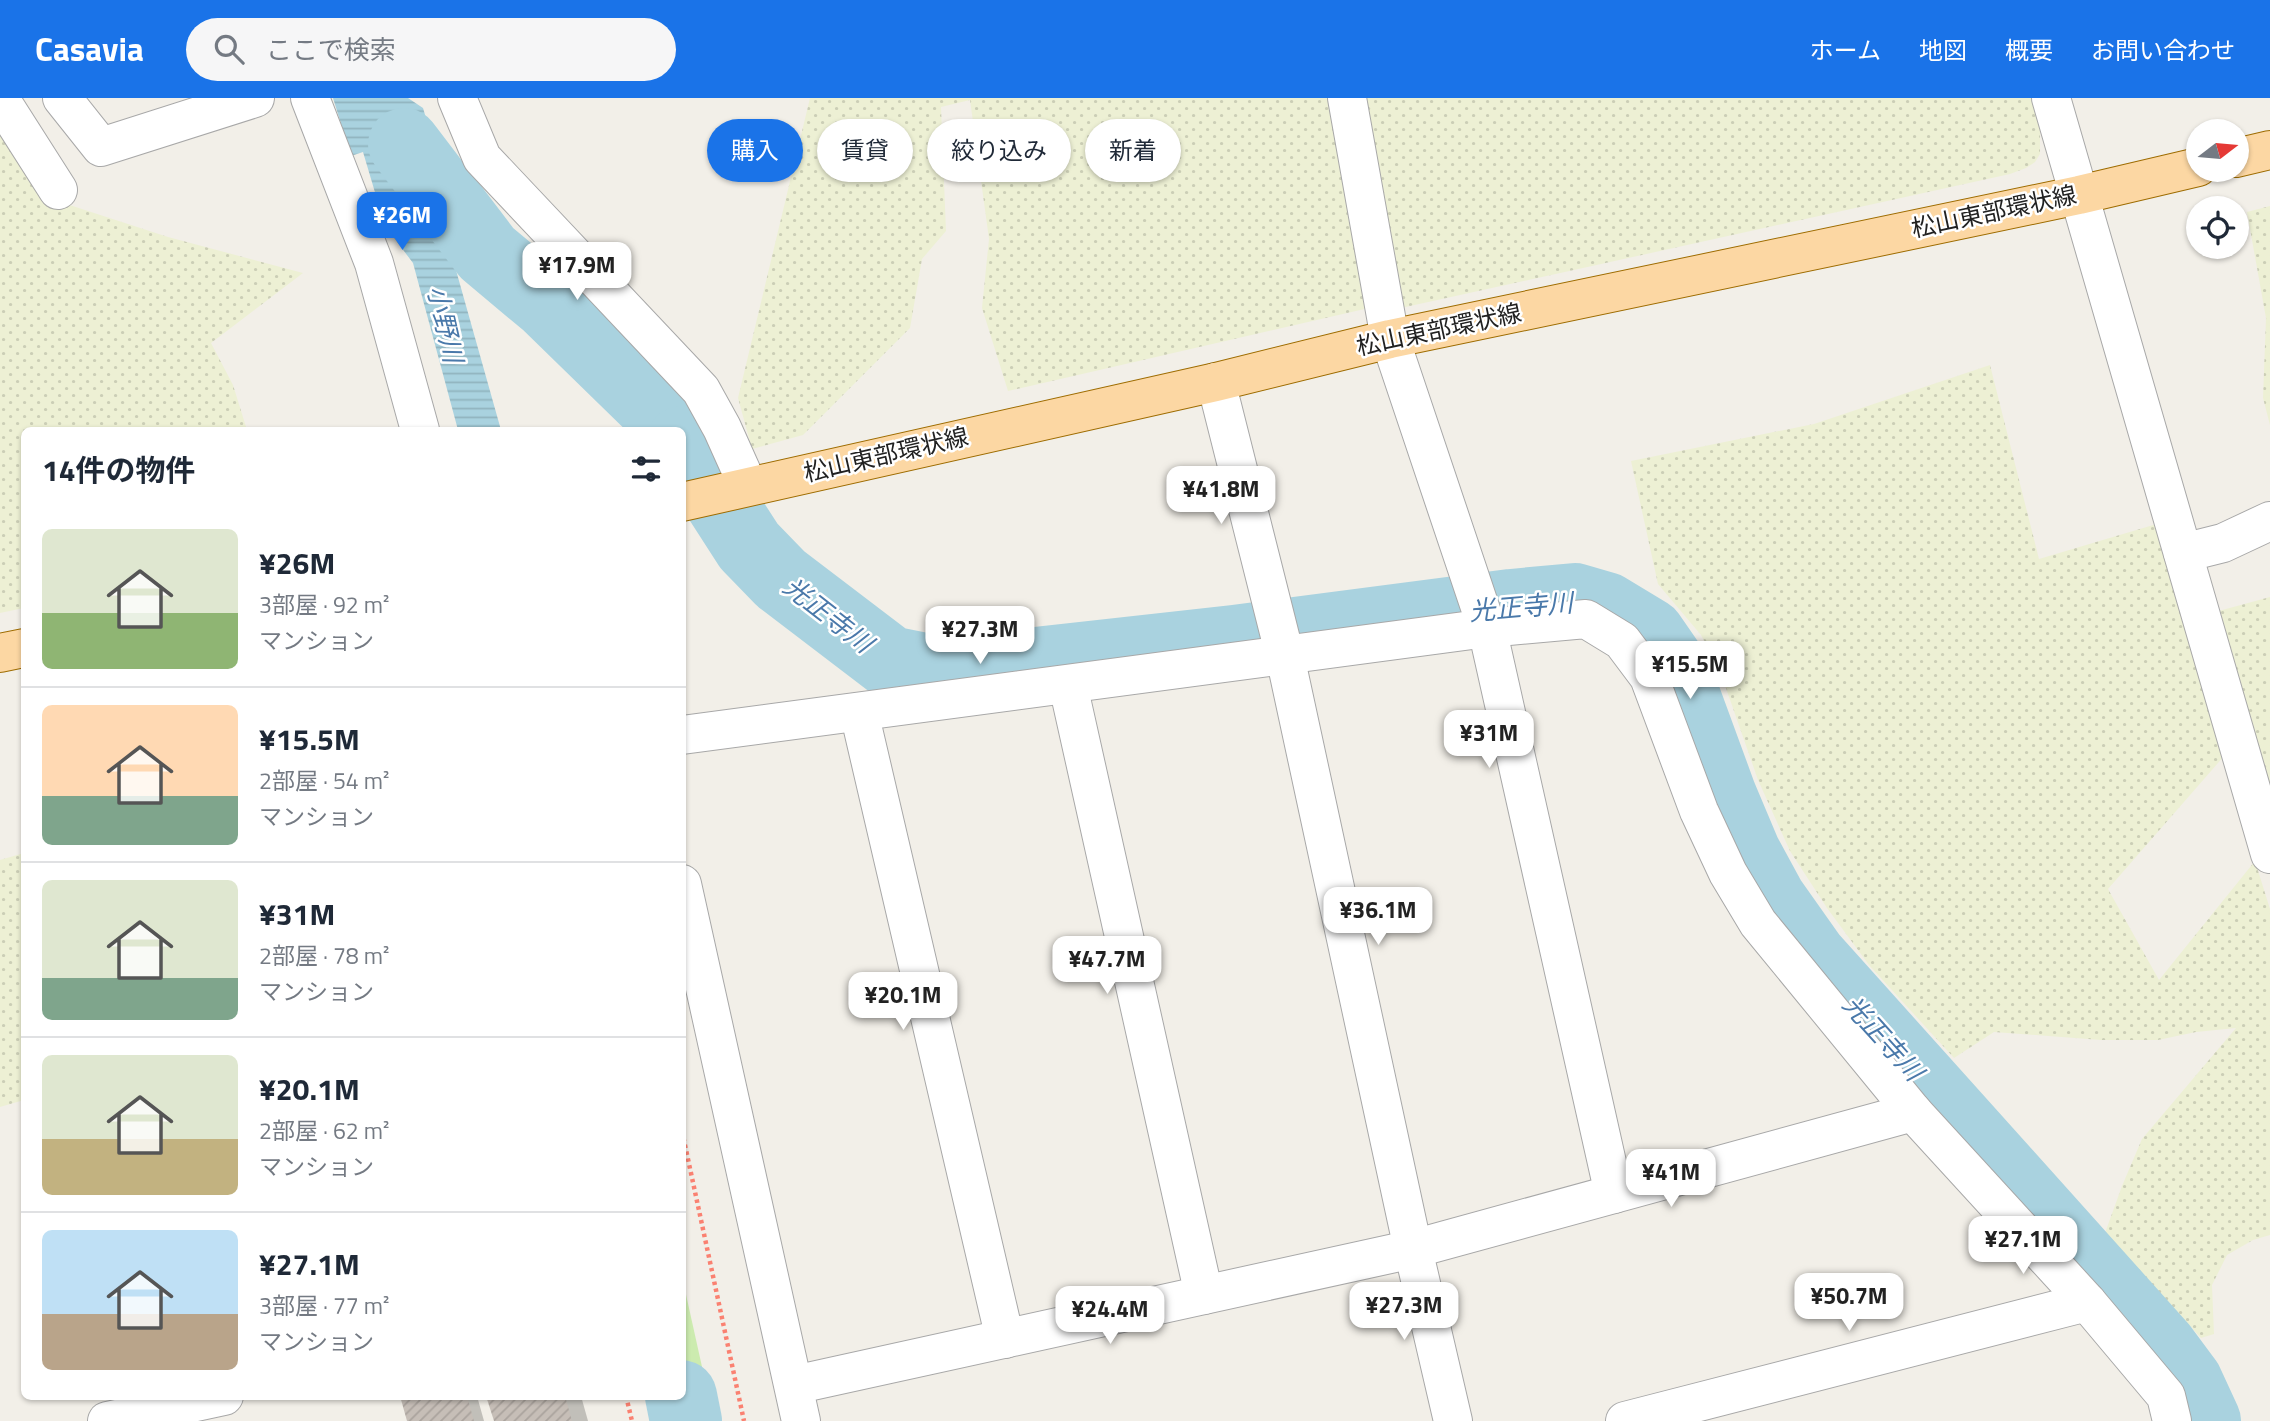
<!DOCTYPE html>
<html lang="ja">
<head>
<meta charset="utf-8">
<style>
  :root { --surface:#fff; --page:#f6f6f7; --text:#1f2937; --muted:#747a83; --line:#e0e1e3; --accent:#1a73e8 }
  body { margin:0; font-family:"Titillium Web","Noto Sans JP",sans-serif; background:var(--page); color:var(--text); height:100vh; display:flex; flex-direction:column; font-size:26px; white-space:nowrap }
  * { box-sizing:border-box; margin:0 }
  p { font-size:23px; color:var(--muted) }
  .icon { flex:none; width:38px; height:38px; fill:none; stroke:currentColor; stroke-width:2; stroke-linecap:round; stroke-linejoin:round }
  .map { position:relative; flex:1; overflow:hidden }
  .drawer { position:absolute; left:21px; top:329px; width:665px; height:973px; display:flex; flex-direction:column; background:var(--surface); border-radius:10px; box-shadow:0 2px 5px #0004 }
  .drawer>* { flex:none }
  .banner { position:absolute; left:707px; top:21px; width:665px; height:63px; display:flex; gap:14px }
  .needle { width:46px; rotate:74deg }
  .tools { position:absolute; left:2186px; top:21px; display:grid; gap:14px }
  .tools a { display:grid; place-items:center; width:63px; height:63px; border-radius:50%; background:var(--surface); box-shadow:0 2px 5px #0004; font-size:35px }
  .price { position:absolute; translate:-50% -60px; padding:0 16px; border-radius:14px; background:#fff; color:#222; font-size:23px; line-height:46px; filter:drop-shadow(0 2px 4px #0008) }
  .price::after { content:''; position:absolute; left:50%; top:42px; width:21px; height:16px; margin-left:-10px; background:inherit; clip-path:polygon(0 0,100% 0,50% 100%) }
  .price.selected { background:var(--accent); color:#fff }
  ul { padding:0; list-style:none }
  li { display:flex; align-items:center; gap:21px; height:175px; padding:0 21px }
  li+li { border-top:2px solid var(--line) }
  li span { display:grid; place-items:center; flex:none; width:196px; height:140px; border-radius:10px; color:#555 }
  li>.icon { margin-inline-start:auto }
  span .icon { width:84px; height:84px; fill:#fffc; stroke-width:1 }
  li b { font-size:30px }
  h2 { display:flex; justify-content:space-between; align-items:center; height:84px; padding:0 21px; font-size:30px }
  .chip { padding:0 24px; border-radius:32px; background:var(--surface); box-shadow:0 2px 5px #0004; font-size:24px; line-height:63px }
  .chip.selected { background:var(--accent); color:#fff }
  header { display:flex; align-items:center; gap:42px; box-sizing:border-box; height:98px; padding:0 35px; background:var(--accent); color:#fff }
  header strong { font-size:33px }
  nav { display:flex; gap:38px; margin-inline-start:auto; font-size:24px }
  .search { width:490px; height:63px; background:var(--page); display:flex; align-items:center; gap:18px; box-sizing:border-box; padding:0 24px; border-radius:38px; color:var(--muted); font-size:26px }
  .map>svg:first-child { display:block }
  .farmland { fill:url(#farmland-dots) }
  .grass { fill:#ccebaf }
  .water { fill:url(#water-rules) }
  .shadow { fill:#0003 }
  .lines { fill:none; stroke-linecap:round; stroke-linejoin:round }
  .river { stroke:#a9d2df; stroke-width:72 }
  .building { fill:url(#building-hatch) }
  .minor-casing { stroke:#a8a8a8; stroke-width:40 }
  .tertiary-casing { stroke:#a8a8a8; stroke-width:40 }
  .primary-casing { stroke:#9e6c01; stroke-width:40 }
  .path { stroke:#fa8171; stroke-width:4.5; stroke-dasharray:3.5 3.5; stroke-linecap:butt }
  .minor { stroke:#fff; stroke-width:38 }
  .tertiary { stroke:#fff; stroke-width:38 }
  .primary { stroke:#fcd7a3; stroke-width:38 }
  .labels { text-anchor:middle; stroke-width:5; stroke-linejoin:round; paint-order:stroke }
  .street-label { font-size:24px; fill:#212121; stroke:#fff }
  .water-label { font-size:26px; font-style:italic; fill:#4a79aa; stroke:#fff }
</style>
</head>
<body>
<header>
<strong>Casavia</strong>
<div class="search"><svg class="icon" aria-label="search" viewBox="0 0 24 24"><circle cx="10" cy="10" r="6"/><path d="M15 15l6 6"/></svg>ここで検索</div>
<nav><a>ホーム</a><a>地図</a><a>概要</a><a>お問い合わせ</a></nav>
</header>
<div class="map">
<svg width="2270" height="1323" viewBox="0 0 2270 1323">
  <defs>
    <pattern id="farmland-dots" width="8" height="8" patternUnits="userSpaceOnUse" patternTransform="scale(1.75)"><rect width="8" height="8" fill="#edf0d4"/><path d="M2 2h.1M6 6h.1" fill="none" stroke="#cbceb6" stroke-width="1.8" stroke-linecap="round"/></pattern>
    <pattern id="water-rules" width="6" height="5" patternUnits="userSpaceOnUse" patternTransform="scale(1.75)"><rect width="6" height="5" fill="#a9d2df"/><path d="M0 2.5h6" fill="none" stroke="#91b4bf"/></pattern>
    <pattern id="building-hatch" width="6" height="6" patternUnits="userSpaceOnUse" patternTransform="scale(1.75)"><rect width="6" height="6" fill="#c6beb7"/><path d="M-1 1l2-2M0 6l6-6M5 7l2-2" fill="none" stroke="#aaa39d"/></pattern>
  </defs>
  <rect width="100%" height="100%" fill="#f2efe8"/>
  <!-- farmland -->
  <g class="farmland">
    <path d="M810 0H1336L1369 210 1008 293 982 210 989 141 970 2 941 9 946 133 922 161 910 230 803 337 752 351 738 300Z"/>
    <path d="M1359 0H2031L2040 30V56L2035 64 2026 70 2010 76 1401 210Z"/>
    <path d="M0 24 48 100 168 139 303 175 211 245 233 287 247 332H24V510L0 515Z"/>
    <path d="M2270 108V327L2263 300 2266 220 2247 114Z"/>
    <path d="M1990 267 2039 461 2160 425 2225 657 2108 791 2159 882 2255 763 2270 811V1137L2253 1142 2227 1157 2212 1187 2214 1236 2201 1240 2105 1135 2122 1088 2142 1041 2236 930 2196 934 2158 942H2101L1994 934 1954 960 1869 867 1827 810 1790 753 1758 682 1720 573 1701 537 1658 486 1631 363 1814 326Z"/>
    <path d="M2270 499V709L2215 514Z"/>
    <path d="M24 755V1002L0 1009V762Z"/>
  </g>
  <!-- grass -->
  <path class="grass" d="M683 1183 714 1323H663L657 1299 682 1298Z"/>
  <!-- water -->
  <path class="water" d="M333 0H408L423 10 438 60 443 126 501 332H458L413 165 385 128 363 54 351 58Z"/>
  <!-- shadow -->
  <g class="shadow">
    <path d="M402 1298H477L484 1323H409Z"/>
    <path d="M488 1298H581L588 1323H496Z"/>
  </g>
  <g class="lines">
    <!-- river -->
    <g class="river">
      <path d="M404 46 487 155 548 206 670 325 675 332"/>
      <path d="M682 344 749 448 781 481 890 564 925 571 964 573 1234 543 1511 507 1575 501 1606 510 1649 536 1676 575 1721 698 1745 755 1770 801 1811 859 2161 1249 2187 1284 2205 1323"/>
      <path d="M681 1298 686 1323"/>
    </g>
  </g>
  <!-- building -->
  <g class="building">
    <path d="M400 1298H467L474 1323H407Z"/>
    <path d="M486 1298H565L572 1323H494Z"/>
  </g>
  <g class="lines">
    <defs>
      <g id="minor">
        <path d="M62 0 101 49 255 0"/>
        <path d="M310 0 374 165 420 332"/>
        <path d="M457 0 482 60 701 292 722 330 748 388"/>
        <path d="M1347 0 1390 241 1487 530 1614 1096"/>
        <path d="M2051 0 2270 756"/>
        <path d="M0 1 58 92"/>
        <path d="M2183 455 2223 445 2270 423"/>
        <path d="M1068 587 1204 1197"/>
        <path d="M859 614 1005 1241"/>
        <path d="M682 637 1487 530 1586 521 1622 543 1649 579 1699 713 1728 775 1758 825 1913 1014 2087 1204 2166 1298 2172 1323"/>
        <path d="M682 786 801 1323"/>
        <path d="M794 1287 1413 1151 1913 1014"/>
        <path d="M107 1323 224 1298"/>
        <path d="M1625 1323 2087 1204"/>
      </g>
      <path id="tertiary" d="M1216 284 1285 558 1413 1151 1453 1323"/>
      <g id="primary">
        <path d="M2236 60 2270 52"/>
        <path d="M682 404 1216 284 1390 241 2079 97 2198 69"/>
        <path d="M0 555 24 550"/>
      </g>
    </defs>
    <!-- minor casing -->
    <use href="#minor" class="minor-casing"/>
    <!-- tertiary casing -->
    <use href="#tertiary" class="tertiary-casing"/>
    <!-- primary casing -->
    <use href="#primary" class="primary-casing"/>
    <!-- path -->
    <g class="path">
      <path d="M682 1033 744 1323"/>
      <path d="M626 1298 632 1323"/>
    </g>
    <!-- minor -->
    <use href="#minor" class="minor"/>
    <!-- tertiary -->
    <use href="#tertiary" class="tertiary"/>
    <!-- primary -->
    <use href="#primary" class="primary"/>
  </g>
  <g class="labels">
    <!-- street labels -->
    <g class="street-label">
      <text transform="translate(1994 114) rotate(-12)" y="8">松山東部環状線</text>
      <text transform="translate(1439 232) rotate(-12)" y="8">松山東部環状線</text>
      <text transform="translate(886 357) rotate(-13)" y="8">松山東部環状線</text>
    </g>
    <!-- water labels -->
    <g class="water-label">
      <text transform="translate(445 226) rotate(77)" y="9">小野川</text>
      <text transform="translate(1521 509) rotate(-5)" y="9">光正寺川</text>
      <text transform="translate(828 517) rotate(38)" y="9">光正寺川</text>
      <text transform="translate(1883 940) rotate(48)" y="9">光正寺川</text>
    </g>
  </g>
</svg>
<div class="tools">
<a><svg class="needle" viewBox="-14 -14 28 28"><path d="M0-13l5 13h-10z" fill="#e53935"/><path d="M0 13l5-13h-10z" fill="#747a83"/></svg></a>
<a><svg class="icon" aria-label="locate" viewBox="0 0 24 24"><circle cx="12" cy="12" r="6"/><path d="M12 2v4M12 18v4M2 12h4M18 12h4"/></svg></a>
</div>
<b class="price selected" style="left:402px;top:154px">¥26M</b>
<b class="price" style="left:577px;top:204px">¥17.9M</b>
<b class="price" style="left:1221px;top:428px">¥41.8M</b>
<b class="price" style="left:980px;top:568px">¥27.3M</b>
<b class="price" style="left:1690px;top:603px">¥15.5M</b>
<b class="price" style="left:1489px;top:672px">¥31M</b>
<b class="price" style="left:1378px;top:849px">¥36.1M</b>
<b class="price" style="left:1107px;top:898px">¥47.7M</b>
<b class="price" style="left:903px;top:934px">¥20.1M</b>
<b class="price" style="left:1671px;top:1111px">¥41M</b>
<b class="price" style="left:2023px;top:1178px">¥27.1M</b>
<b class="price" style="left:1849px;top:1235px">¥50.7M</b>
<b class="price" style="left:1404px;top:1244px">¥27.3M</b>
<b class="price" style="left:1110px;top:1248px">¥24.4M</b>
<div class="banner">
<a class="chip selected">購入</a>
<a class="chip">賃貸</a>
<a class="chip">絞り込み</a>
<a class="chip">新着</a>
</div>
<section class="drawer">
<h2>14件の物件<svg class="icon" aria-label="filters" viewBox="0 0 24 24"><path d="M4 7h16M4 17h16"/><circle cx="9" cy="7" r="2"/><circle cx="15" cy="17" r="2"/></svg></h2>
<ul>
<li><span style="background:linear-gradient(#dfe7d0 60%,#8fb573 0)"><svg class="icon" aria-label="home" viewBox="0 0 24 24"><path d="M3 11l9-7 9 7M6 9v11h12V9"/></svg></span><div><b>¥26M</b><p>3部屋 · 92 m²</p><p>マンション</p></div></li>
<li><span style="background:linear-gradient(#ffd9b3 65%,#7fa58c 0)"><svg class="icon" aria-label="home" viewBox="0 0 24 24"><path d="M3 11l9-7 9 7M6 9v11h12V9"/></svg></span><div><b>¥15.5M</b><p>2部屋 · 54 m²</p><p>マンション</p></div></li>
<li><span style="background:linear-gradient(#dfe7d0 70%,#7fa58c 0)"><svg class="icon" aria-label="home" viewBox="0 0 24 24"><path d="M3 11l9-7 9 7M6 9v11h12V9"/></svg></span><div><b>¥31M</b><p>2部屋 · 78 m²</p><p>マンション</p></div></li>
<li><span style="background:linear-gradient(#dfe7d0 60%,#c2b280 0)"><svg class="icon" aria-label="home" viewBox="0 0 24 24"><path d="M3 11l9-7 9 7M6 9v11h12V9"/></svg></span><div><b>¥20.1M</b><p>2部屋 · 62 m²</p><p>マンション</p></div></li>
<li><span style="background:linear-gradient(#bfe0f5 60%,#b9a48a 0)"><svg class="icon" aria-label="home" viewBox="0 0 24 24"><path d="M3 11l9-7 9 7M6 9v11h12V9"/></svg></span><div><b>¥27.1M</b><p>3部屋 · 77 m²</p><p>マンション</p></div></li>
</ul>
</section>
</div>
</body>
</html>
